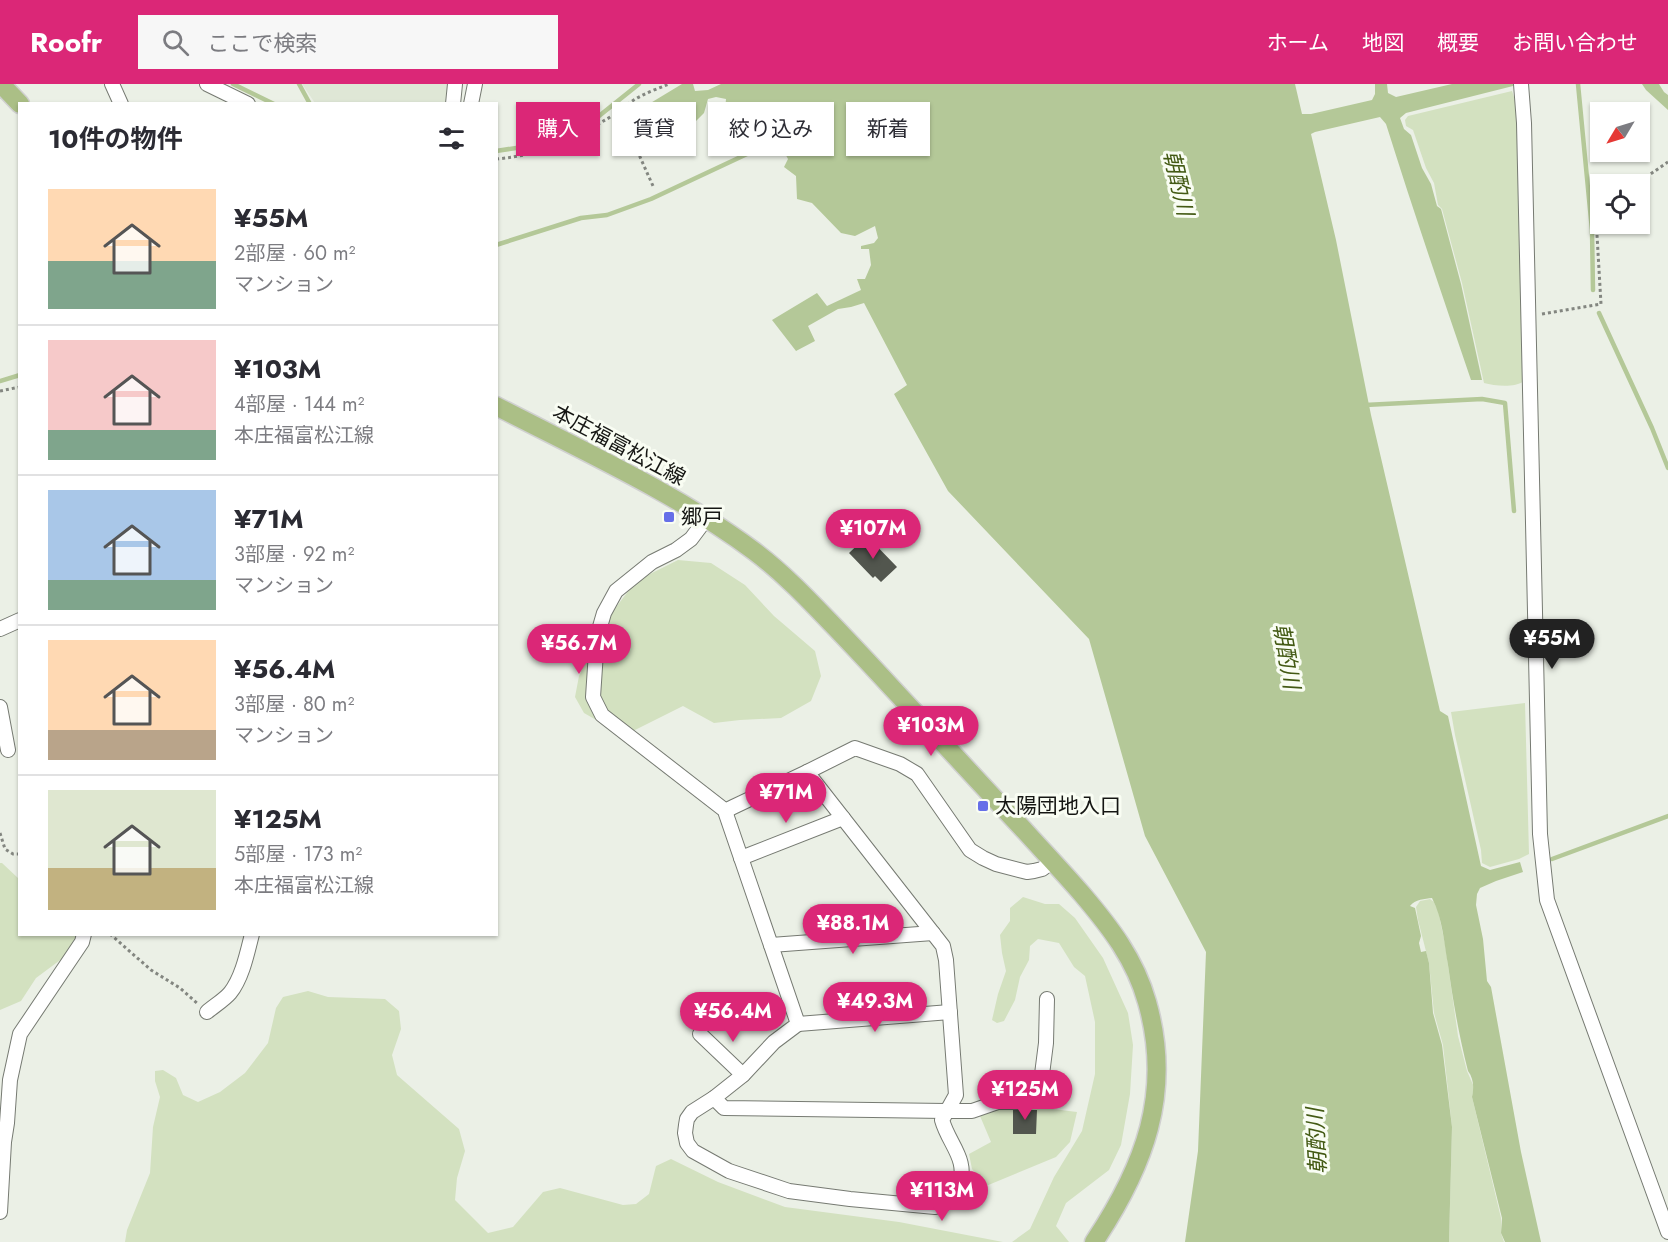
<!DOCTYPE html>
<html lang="ja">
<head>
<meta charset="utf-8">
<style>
  :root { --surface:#fff; --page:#f7f7f7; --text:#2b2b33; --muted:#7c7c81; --line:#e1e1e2; --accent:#db2777 }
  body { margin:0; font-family:Jost,"Noto Sans JP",sans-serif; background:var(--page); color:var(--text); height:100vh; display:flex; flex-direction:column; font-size:22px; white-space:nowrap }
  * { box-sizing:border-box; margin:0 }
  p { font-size:20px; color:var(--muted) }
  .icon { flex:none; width:33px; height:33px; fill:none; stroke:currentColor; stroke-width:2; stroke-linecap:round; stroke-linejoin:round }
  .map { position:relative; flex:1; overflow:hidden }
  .side { position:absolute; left:18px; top:18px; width:480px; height:834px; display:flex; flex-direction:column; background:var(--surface); border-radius:0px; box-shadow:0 2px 4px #0004 }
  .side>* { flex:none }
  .top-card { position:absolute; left:516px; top:18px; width:570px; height:54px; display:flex; gap:12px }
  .needle { width:39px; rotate:232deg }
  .fabs { position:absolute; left:1590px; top:18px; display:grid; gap:12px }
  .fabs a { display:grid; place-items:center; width:60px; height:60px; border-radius:0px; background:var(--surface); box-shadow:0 2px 4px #0004; font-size:30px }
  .price { position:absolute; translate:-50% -51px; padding:0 14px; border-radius:21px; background:var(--accent); color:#fff; font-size:20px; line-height:39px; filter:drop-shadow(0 2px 3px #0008) }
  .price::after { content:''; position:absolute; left:50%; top:36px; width:18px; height:14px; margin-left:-9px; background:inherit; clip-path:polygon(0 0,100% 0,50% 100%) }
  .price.active { background:#222; color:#fff }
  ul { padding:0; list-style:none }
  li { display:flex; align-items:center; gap:18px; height:150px; padding:0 30px }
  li+li { border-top:2px solid var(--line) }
  li span { display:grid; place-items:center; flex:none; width:168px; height:120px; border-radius:0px; color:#555 }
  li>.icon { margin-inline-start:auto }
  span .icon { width:72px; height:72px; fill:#fffc; stroke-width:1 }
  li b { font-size:26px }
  h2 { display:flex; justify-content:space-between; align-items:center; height:72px; padding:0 30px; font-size:26px }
  .pill { padding:0 21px; border-radius:0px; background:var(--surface); box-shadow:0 2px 4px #0004; font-size:21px; line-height:54px }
  .pill.active { background:var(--accent); color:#fff }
  header { display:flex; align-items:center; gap:36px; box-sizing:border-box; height:84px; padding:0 30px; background:var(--accent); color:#fff }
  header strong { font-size:28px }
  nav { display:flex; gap:33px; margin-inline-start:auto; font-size:21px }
  .search { width:420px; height:54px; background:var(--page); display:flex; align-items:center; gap:15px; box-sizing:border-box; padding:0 21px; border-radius:0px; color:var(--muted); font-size:22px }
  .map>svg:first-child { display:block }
  .built { fill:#dfe7d6 }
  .green { fill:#d3e1c0 }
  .water { fill:#b4c898 }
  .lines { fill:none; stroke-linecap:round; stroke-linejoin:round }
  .stream { stroke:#b4c898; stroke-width:4.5 }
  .building { fill:#52564e }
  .minor-casing { stroke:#767a72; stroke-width:16 }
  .major-casing { stroke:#d0d0d0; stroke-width:21 }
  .path { stroke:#838680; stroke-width:3; stroke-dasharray:3 3; stroke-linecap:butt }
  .minor { stroke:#fff; stroke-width:14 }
  .major { stroke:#abbf86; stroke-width:18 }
  .poi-dot { fill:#666fe8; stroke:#f9fdf3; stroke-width:2 }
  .labels { text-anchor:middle; stroke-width:6; stroke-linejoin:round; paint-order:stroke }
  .street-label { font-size:21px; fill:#151613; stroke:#f9fdf3 }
  .poi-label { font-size:21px; fill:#151613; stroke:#f9fdf3; text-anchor:start }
  .water-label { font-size:22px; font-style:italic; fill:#435a14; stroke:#f9fdf3 }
</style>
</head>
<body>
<header>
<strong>Roofr</strong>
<div class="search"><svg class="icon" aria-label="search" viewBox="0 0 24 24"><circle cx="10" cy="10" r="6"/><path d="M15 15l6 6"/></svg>ここで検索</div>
<nav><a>ホーム</a><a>地図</a><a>概要</a><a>お問い合わせ</a></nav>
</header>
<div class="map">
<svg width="1668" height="1158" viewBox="0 0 1668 1158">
  <rect width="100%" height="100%" fill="#ebf0e6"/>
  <!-- built -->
  <path class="built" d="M302 0H463L458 20 315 19Z"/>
  <!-- green -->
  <g class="green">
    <path d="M1512 7 1516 19 1519 41 1524 297C1515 304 1495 302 1484 299L1462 199 1442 125 1438 121 1434 99 1426 84 1413 46 1406 42 1405 36 1408 32Z"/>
    <path d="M678 476 711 479 745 501 774 532 815 567 821 592 811 617 781 634 740 636 714 639 683 622 629 649 598 637 584 629 575 613 579 592 597 548 636 497Z"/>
    <path d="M1525 619 1529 770 1519 775 1490 783 1482 779 1481 766 1455 651 1451 628Z"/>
    <path d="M0 779H2L19 795 20 850 76 851 71 868 36 894 21 917 0 926Z"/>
    <path d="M1023 813 1045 820H1059L1075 834 1103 874 1128 929 1133 961 1130 1010 1121 1061 1109 1086 1066 1119 1056 1142 1069 1158H1012L1030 1145 1054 1093 1082 1047 1095 990V938L1085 892 1074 883 1059 859 1038 855 1030 862 1029 876 1020 893 1015 916 1004 937 997 939 992 936 998 910 1006 887 1002 869 1000 851 1010 837V824Z"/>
    <path d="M1430 815 1434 818 1438 826 1445 860 1458 952 1467 987 1474 1003 1472 1013 1501 1134V1149L1504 1158H1449L1452 1043 1443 961 1434 929 1429 879 1418 836 1416 823 1420 817Z"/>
    <path d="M308 907 328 913 385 915 399 927 401 945 392 971 397 991 459 1045 465 1067 457 1094 455 1116 488 1149 513 1143 543 1108 560 1104 623 1121 636 1120 649 1110 656 1082 671 1075 718 1098 785 1123 899 1138 1003 1158H125L127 1146 150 1089 153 1043 160 1013 155 997V987L163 986 176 994 183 1011 198 1018 220 1008 245 989 268 959 276 924 283 913Z"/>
    <path d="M1020 1021 1077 1028 1070 1058 1056 1073 986 1102 972 1085 969 1070 991 1058 980 1032 998 1025Z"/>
  </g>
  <!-- water -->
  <g class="water">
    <path d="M682 0H693L695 7 708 6 721 0H1295L1302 30H1311L1372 16 1375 10V0H1387L1388 9 1396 13 1452 0H1521L1406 29 1400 34 1404 45 1411 51 1422 84 1431 100 1437 122 1441 125 1461 200 1482 296H1471C1442 211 1413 126 1386 40L1380 33 1315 48 1311 50 1336 156 1371 331 1440 627 1448 632 1481 782 1490 786 1520 778 1523 788 1496 797 1480 804 1477 810 1476 821 1483 855 1487 897 1491 903 1521 1068 1541 1158H1505L1501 1149 1502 1134 1472 1013C1474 1004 1474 995 1468 987 1459 952 1453 917 1448 881 1444 859 1443 835 1432 814 1425 815 1415 815 1410 822L1415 824 1421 852 1419 859 1421 868 1426 867 1429 879 1433 929 1442 961 1452 1043 1449 1158H1185L1198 1067 1206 868 1145 752 1089 555 948 407 894 310 907 301 864 219 851 223 838 225 808 242 815 257 796 267 772 236 817 209 827 222 861 206 857 195H865L871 181 869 165H861V162L874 159 878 154 875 142 855 152 841 149 812 119 797 115 796 92 784 83 788 75 781 62 784 56 777 52 771 57 768 63 739 38 733 40 725 26 726 15 716 13 708 15 704 29 694 39 640 58 629 32Z"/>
    <path d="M1642 0H1659L1664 8 1668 11V26L1646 6Z"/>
  </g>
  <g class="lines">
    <!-- stream -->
    <g class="stream">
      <path d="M233 0 274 20"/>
      <path d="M299 0 310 20"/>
      <path d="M1578 0 1592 146 1593 206"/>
      <path d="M496 67 529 62 599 32 639 0"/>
      <path d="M496 161 581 134 607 131 651 115 747 70 789 54"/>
      <path d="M1599 229 1652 344 1668 384"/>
      <path d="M0 297 20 291"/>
      <path d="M1365 321 1482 315 1505 319 1514 427"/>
      <path d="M1552 775 1668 732"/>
    </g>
  </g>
  <!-- building -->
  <g class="building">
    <path d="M867 452 897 483 881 498 875 492 873 494 849 469Z"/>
    <path d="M1020 1023H1029V1026H1037L1036 1050H1013V1026H1020Z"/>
  </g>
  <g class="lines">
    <defs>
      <g id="minor">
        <path d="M112 0 121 20"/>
        <path d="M207 0 248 20"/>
        <path d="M1521 0 1524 39 1540 750 1547 816 1668 1148"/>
        <path d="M453 20 455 0"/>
        <path d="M471 20 475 0"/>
        <path d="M706 435 691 455 676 466 652 478 616 507 604 529 597 553 593 613 602 631 727 728"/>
        <path d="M0 545 20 536"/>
        <path d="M0 623 8 666"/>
        <path d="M807 688 943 862 946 876 956 1011 942 1036C949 1061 969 1075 959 1103 955 1115 946 1120 935 1123L850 1115 789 1107 729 1087 693 1067 687 1059 685 1049 686 1041 687 1035 692 1028 714 1014 743 991 774 958 798 940 726 730 729 725 733 723Z"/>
        <path d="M807 688 855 664 900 680 917 690 970 766 983 774 996 780 1027 788 1034 787 1042 785 1053 777"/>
        <path d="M741 774 843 734"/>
        <path d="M771 861 933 849"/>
        <path d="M207 928C214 922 224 916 230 909 242 894 247 870 252 850"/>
        <path d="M798 940 950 928"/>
        <path d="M700 950 743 991"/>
        <path d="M714 1014 724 1024 946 1027H972L998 1018H1020L1029 1014 1040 1006 1046 959 1047 915"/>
        <path d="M0 1128 4 1058 7 1039 10 996 20 950 82 858 84 850"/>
      </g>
      <g id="major">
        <path d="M1 0 20 20"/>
        <path d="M496 322C583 367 676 409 754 467 782 488 806 513 830 538 861 570 891 603 921 635 955 672 989 709 1024 746 1043 767 1063 788 1082 810 1110 843 1135 875 1147 918 1173 1009 1144 1083 1094 1158"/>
      </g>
    </defs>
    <!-- minor casing -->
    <use href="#minor" class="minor-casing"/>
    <!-- major casing -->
    <use href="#major" class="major-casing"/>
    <!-- path -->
    <g class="path">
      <path d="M620 28 653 102"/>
      <path d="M496 75C545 71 575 54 617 29 622 26 626 21 631 18 642 10 657 5 669 0"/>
      <path d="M1636 100 1668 78"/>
      <path d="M1542 230 1601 220 1597 151V139L1600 131"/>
      <path d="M0 307 20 303"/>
      <path d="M0 749 5 765 13 770H20"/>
      <path d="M110 850 151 886 180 904 197 919"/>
    </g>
    <!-- minor -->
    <use href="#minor" class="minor"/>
    <!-- major -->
    <use href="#major" class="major"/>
  </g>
  <!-- markers -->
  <g class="poi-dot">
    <rect x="663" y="427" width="12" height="12" rx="3"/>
    <rect x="977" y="716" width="12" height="12" rx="3"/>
  </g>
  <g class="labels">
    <!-- street labels -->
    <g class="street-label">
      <text transform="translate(619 361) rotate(28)" y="7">本庄福富松江線</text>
    </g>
    <!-- poi labels -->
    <g class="poi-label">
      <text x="681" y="440">郷戸</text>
      <text x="995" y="729">太陽団地入口</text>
    </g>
    <!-- water labels -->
    <g class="water-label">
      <text transform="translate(1179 99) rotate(77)" y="8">朝酌川</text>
      <text transform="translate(1287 572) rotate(80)" y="8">朝酌川</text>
      <text transform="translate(1316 1057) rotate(-93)" y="8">朝酌川</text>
    </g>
  </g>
</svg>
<div class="fabs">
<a><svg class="needle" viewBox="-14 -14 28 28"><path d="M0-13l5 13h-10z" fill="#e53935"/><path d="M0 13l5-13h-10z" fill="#7c7c81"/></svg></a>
<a><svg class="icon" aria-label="locate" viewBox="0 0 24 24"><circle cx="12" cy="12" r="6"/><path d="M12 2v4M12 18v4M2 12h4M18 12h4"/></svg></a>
</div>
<b class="price" style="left:873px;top:476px">¥107M</b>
<b class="price active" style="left:1552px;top:586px">¥55M</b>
<b class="price" style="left:579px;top:591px">¥56.7M</b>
<b class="price" style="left:931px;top:673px">¥103M</b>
<b class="price" style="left:786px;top:740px">¥71M</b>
<b class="price" style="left:853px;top:871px">¥88.1M</b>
<b class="price" style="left:875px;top:949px">¥49.3M</b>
<b class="price" style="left:733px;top:959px">¥56.4M</b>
<b class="price" style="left:1025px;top:1037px">¥125M</b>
<b class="price" style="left:942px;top:1138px">¥113M</b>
<div class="top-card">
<a class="pill active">購入</a>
<a class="pill">賃貸</a>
<a class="pill">絞り込み</a>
<a class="pill">新着</a>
</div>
<section class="side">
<h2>10件の物件<svg class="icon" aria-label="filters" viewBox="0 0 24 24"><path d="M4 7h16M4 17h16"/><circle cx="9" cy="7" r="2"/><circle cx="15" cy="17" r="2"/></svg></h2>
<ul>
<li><span style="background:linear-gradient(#ffd9b3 60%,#7fa58c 0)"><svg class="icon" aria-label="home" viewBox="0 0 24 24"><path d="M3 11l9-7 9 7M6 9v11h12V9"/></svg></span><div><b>¥55M</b><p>2部屋 · 60 m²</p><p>マンション</p></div></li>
<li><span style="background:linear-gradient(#f6c9c9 75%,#7fa58c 0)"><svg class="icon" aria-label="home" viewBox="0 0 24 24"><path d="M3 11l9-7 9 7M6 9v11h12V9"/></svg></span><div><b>¥103M</b><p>4部屋 · 144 m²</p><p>本庄福富松江線</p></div></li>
<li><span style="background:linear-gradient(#a9c7e8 75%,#7fa58c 0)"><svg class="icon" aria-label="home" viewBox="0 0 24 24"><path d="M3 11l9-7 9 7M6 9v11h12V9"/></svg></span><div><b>¥71M</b><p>3部屋 · 92 m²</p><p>マンション</p></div></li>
<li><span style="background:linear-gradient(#ffd9b3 75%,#b9a48a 0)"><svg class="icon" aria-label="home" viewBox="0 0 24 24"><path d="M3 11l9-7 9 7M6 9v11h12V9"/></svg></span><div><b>¥56.4M</b><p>3部屋 · 80 m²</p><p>マンション</p></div></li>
<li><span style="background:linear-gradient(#dfe7d0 65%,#c2b280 0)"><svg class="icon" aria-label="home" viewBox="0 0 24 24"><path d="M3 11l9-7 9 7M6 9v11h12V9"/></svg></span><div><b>¥125M</b><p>5部屋 · 173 m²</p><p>本庄福富松江線</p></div></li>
</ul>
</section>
</div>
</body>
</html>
